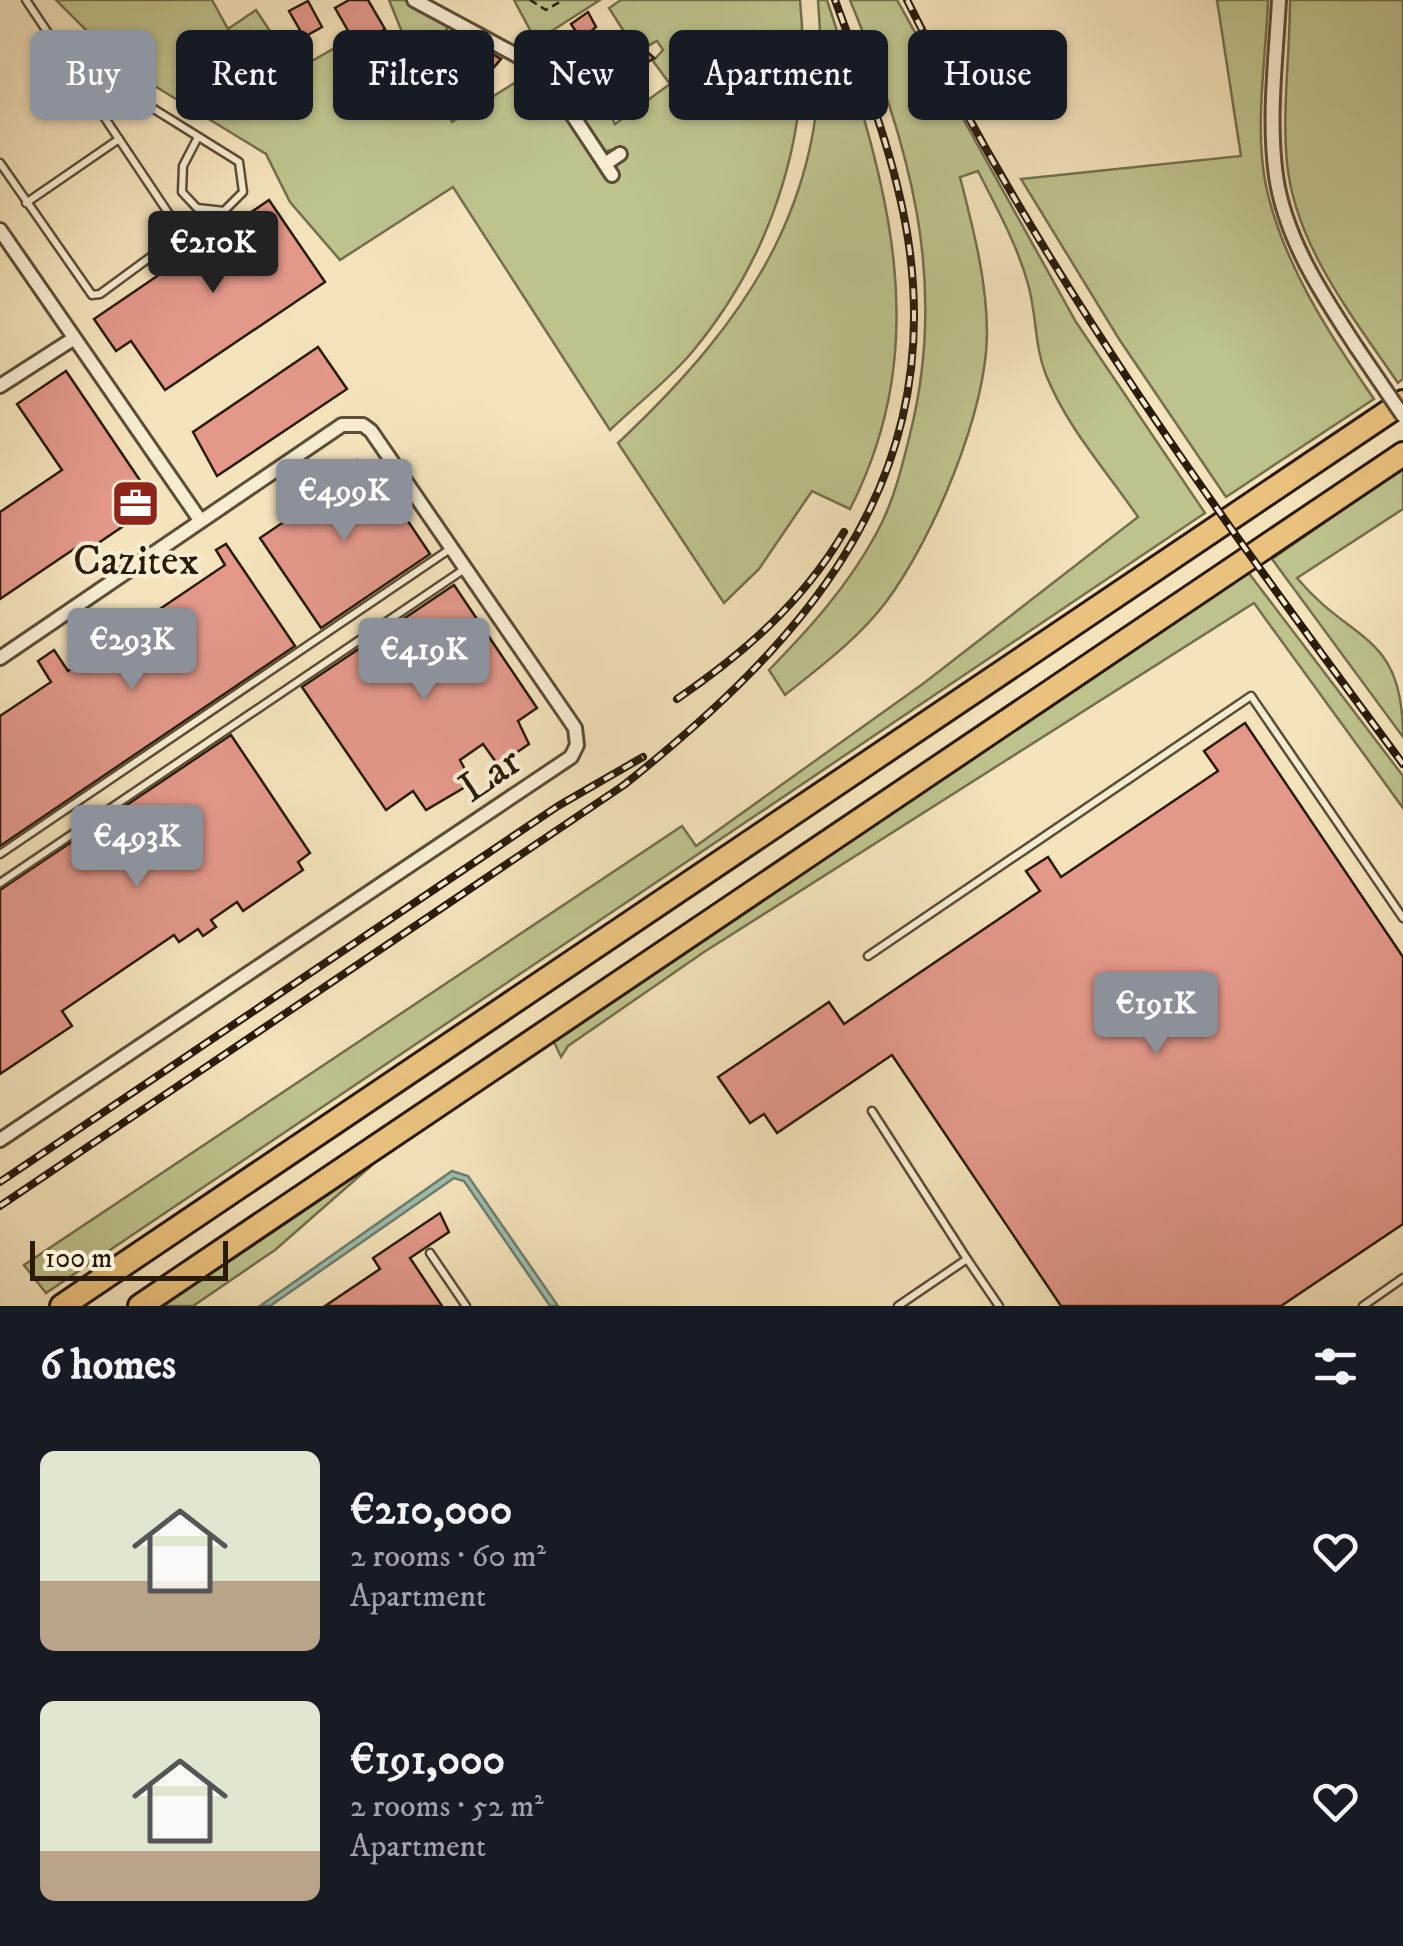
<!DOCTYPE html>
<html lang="en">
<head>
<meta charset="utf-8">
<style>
  :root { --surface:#171b24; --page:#20242c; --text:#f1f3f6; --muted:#9ea1a6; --accent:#8c9099 }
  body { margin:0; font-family:"IM FELL DW Pica",serif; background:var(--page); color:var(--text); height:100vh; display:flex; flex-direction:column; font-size:38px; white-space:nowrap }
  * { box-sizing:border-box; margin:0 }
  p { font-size:32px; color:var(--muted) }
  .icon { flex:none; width:55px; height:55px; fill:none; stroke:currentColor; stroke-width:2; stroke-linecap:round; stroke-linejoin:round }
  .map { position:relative; height:1306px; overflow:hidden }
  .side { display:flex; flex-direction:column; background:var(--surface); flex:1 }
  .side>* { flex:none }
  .guide { position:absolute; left:30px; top:30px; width:1345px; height:90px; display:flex; gap:20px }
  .scale { position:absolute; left:30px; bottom:25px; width:198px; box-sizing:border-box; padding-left:10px; border:5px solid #2a1b09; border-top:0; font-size:28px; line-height:35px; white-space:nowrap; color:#2a1b09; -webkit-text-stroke:8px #f8edd3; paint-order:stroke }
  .price { position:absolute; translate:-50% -85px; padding:0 22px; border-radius:10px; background:var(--accent); color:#fff; font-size:32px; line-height:65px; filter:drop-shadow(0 2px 5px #0008) }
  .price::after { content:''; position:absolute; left:50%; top:60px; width:30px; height:22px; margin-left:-15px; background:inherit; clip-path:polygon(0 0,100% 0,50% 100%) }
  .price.active { background:#222; color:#fff }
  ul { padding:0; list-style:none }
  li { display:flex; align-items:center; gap:30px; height:250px; padding:0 40px }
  li span { display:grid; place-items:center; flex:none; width:280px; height:200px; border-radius:15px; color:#555 }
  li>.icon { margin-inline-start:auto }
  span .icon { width:120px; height:120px; fill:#fffc; stroke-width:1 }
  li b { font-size:42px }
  h2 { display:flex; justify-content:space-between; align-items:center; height:120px; padding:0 40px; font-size:42px }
  .tag { padding:0 35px; border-radius:15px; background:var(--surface); box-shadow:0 2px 8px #0004; font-size:35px; line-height:90px }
  .tag.active { background:var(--accent); color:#fff }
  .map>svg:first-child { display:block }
  .green { fill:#bec38e; stroke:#746f4c; stroke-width:2.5 }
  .water { fill:#9cbeaf; stroke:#6e7d6d; stroke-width:2.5 }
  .building { fill:#e3988a; stroke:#2a1b09; stroke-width:2.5 }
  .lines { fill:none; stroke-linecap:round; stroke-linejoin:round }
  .lane-casing { stroke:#5c4d36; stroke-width:11 }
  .street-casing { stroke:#5c4d36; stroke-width:18 }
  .highway-casing { stroke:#2a1b09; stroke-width:28 }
  .path { stroke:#2a1b09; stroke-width:2.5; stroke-dasharray:8 5; stroke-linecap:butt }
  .lane { stroke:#f8edd3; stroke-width:6 }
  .street { stroke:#f8edd3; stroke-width:12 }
  .highway { stroke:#eac27e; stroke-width:22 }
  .rail-casing { stroke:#2a1b09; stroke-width:8 }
  .rail { stroke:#f8edd3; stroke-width:4; stroke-dasharray:11; stroke-linecap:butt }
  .street-bridge-casing { stroke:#5c4d36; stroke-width:18; stroke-linecap:butt }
  .street-bridge { stroke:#f8edd3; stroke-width:12 }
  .labels { text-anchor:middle; stroke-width:8; stroke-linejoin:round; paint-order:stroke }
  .poi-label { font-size:42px; fill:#2a1b09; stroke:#f8edd3 }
  .street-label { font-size:42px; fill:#2a1b09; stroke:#f8edd3 }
</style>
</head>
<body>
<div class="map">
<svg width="1403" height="1306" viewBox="0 0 1403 1306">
  <rect width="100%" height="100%" fill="#f4e3bb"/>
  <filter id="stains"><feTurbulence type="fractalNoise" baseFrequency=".002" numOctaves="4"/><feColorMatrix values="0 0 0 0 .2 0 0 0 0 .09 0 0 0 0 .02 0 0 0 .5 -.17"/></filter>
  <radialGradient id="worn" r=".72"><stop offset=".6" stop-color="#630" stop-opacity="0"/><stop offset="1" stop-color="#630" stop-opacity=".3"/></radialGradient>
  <!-- green -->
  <g class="green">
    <path d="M56 0H212L228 29 256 10 296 70 347 41 355 55 402 32 389 0H405L451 23 438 41 468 82 438 95 452 122 537 69 617 175 616 164 627 155 622 147 603 152 574 109 607 107 615 124 670 84 653 61 663 50 657 41 644 48 637 37 630 41 609 8 621 0H800C813 127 775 252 693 351 670 379 637 404 610 430L453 187 340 260 290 202 266 154 122 66Z"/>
    <path d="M514 0H600L536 41Z"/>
    <path d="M818 0H827C883 174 939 334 850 509L812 491 759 569 724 603 618 443C753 316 835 193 818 0Z"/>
    <path d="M850 0H897L1076 322 1205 513 46 1293 24 1265 682 826 696 846 924 683 1138 517C1106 470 1068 429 1046 375 1034 345 1037 315 1028 284 1017 244 996 207 978 171L960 177C973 228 987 280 987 334 986 413 933 539 886 602 858 639 821 666 785 695L769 670C810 628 848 586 876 534 893 504 902 467 910 434 949 279 909 144 850 0Z"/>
    <path d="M1217 0H1268C1266 60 1254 126 1266 186 1283 264 1329 334 1374 399L1226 497 1119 339 1021 179 1241 156Z"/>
    <path d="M1290 0H1403V379L1398 383C1353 317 1295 245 1287 163 1282 109 1290 54 1290 0Z"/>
    <path d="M1403 468V509L1297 578C1352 644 1403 632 1403 737L1272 559Z"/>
    <path d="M1248 572 1403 776V808L1254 603 704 952 568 1046 561 1057 554 1042Z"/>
    <path d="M372 1165 275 1250 193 1306H163Z"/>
  </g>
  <!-- water -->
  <path class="water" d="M452 1171 468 1176 558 1306H550L464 1181 454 1178 270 1306H260Z"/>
  <!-- building -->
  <g class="building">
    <path d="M349 0H368L385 29 367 40 364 35 354 41 335 8Z"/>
    <path d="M308 1 322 27 304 37 289 11Z"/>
    <path d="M588 12 596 27 576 44 582 54 565 62 556 42 575 30 571 24Z"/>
    <path d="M454 33 486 56 489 52 501 59 488 74 448 40Z"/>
    <path d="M635 41 654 58 634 72 636 83 612 98 603 85 630 67 622 50Z"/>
    <path d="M474 84 480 94 452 109 447 100Z"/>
    <path d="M269 200 325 282 165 390 131 341 116 351 94 319Z"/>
    <path d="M318 347 347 389 217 476 193 432Z"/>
    <path d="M66 371 156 504 88 550 83 543 0 599V512L62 470 17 404Z"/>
    <path d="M357 460 372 483 379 478 430 554 321 628 260 538 291 517 286 509 309 494 315 501 331 490 325 481Z"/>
    <path d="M226 544 295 646 0 846V716L51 682 38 661 54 650 68 671 225 565 216 550Z"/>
    <path d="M454 585 537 708 518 721 529 744 498 765 483 744 460 760 472 783 426 810 413 791 386 810 302 687Z"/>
    <path d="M1245 723 1403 957V1224L1281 1306H1061L892 1055 777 1133 764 1114 750 1123 718 1077 829 1002 844 1024 1040 891 1026 871 1048 857 1061 877 1218 771 1204 751Z"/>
    <path d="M231 735 310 853 298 862 303 870 243 911 237 902 211 920 216 927 203 936 198 929 179 942 174 935 62 1011 72 1026 0 1074V890Z"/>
    <path d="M440 1213 449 1232 410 1258 442 1306H325L380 1269 373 1258Z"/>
  </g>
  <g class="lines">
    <defs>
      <g id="lane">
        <path d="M64 53 239 162 243 192 224 211 197 208 182 192 183 166 198 137"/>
        <path d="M0 163 92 295 100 294 179 236V229L26 0"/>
        <path d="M26 203 119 139"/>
        <path d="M0 854 450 549"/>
        <path d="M0 883 463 570"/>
        <path d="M868 956 1251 696 1403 918"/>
        <path d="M872 1111 967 1259 898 1306"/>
        <path d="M430 1253 466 1306"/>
        <path d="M967 1259 999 1306"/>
        <path d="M1363 1306 1403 1278"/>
      </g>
      <g id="street">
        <path d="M414 0 542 69 612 175"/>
        <path d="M1279 0C1276 58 1268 118 1276 176 1285 239 1323 296 1357 348"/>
        <path d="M605 164 620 154"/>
        <path d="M0 230 200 520"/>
        <path d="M0 386 73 339"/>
        <path d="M0 658 342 425H363L371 431 575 728 577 745 571 757 0 1140"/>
      </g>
      <g id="highway">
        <path d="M62 1306 1403 402"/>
        <path d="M140 1306 1403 454"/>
      </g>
    </defs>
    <!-- lane casing -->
    <use href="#lane" class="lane-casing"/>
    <!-- street casing -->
    <use href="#street" class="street-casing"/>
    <!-- highway casing -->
    <use href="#highway" class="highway-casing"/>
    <!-- path -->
    <path class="path" d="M530 0 546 10 563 0"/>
    <!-- lane -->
    <use href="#lane" class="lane"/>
    <!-- street -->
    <use href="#street" class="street"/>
    <!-- highway -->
    <use href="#highway" class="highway"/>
    <defs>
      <g id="rail">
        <path d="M907 0C1046 281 1218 514 1403 764"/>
        <path d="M677 699C744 653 802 603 844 532"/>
        <path d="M0 1182 558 806 643 757"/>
        <path d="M0 1206 624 785C798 646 940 493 910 253 899 166 865 82 835 0"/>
      </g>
    </defs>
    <!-- rail casing -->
    <use href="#rail" class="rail-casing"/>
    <!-- rail -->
    <use href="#rail" class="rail"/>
    <defs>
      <path id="street-bridge" d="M1357 348 1403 416"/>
    </defs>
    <!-- street-bridge casing -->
    <use href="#street-bridge" class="street-bridge-casing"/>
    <!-- street-bridge -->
    <use href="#street-bridge" class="street-bridge"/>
  </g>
  <!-- icons -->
  <defs>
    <symbol id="office-square" viewBox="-11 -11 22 22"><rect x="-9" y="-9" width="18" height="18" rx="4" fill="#8f2418" stroke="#f8edd3"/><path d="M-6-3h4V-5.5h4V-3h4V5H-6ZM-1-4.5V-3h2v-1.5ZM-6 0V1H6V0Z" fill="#fff"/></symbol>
  </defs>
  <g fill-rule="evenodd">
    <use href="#office-square" x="108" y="476" width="55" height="55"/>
  </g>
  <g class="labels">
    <!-- poi labels -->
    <g class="poi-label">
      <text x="136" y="574">Cazitex</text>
    </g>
    <!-- street labels -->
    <g class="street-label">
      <text transform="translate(489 773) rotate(-34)" y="15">Lar</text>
    </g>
  </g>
  <rect width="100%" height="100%" filter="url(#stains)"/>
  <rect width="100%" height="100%" fill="url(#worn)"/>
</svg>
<div class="scale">100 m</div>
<b class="price active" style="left:213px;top:296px">€210K</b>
<b class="price" style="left:344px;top:544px">€499K</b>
<b class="price" style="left:132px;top:693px">€293K</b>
<b class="price" style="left:424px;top:703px">€419K</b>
<b class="price" style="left:137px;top:890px">€493K</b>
<b class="price" style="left:1156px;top:1057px">€191K</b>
<div class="guide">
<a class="tag active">Buy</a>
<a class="tag">Rent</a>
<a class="tag">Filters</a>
<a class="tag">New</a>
<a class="tag">Apartment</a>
<a class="tag">House</a>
</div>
</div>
<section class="side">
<h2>6 homes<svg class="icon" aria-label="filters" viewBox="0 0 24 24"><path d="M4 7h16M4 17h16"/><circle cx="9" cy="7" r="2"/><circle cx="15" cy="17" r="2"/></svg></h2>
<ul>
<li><span style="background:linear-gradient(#dfe7d0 65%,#b9a48a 0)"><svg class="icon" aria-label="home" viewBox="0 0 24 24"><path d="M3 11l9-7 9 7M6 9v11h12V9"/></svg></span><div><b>€210,000</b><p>2 rooms · 60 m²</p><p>Apartment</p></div><svg class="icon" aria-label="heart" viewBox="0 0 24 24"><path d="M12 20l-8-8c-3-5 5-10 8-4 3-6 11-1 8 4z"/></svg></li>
<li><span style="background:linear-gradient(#dfe7d0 75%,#b9a48a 0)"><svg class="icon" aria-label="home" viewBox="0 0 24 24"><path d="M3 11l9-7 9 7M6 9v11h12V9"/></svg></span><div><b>€191,000</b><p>2 rooms · 52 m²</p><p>Apartment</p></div><svg class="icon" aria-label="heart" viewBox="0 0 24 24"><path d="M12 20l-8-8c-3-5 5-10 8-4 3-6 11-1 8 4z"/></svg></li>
</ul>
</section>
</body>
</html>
